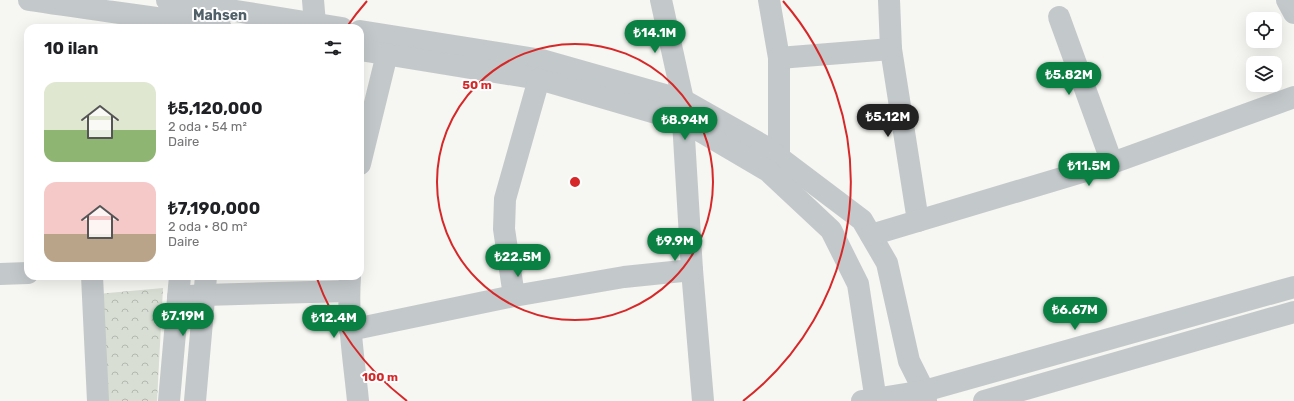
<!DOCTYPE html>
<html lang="tr">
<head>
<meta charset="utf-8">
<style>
  :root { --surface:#fff; --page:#f6f6f6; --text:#202124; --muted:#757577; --accent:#0b8043 }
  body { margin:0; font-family:Rubik,sans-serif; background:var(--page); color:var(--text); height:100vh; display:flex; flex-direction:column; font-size:15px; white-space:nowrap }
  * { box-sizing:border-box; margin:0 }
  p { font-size:13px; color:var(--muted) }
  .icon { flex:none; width:22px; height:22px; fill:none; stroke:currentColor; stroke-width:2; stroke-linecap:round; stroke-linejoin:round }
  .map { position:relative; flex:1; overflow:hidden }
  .drawer { position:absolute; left:24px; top:24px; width:340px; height:256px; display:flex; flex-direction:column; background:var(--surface); border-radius:12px; box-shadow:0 4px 16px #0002 }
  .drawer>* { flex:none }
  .controls { position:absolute; left:1246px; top:12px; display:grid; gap:8px }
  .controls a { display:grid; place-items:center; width:36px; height:36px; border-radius:8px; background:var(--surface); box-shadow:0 4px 16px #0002; font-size:20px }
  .price { position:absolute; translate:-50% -34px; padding:0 9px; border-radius:14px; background:var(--accent); color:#fff; font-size:13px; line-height:26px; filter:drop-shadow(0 1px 2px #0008) }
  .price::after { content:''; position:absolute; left:50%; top:24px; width:12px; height:9px; margin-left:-6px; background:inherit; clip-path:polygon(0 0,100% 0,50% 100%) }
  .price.current { background:#222; color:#fff }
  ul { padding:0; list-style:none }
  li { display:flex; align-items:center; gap:12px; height:100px; padding:0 20px }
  li span { display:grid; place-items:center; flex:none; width:112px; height:80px; border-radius:12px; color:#555 }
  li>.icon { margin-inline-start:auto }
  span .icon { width:48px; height:48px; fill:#fffc; stroke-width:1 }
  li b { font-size:17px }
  h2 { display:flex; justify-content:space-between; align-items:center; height:48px; padding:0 20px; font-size:17px }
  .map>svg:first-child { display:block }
  .forest { fill:url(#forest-crowns) }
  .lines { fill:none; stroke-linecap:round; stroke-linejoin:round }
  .minor { stroke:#c3c8ca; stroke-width:22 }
  .ring { fill:none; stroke:#d62828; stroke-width:2 }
  .labels { text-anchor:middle; stroke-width:4; stroke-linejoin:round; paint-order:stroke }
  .district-label { font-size:14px; font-weight:bold; fill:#516169; stroke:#fff }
  .centre { fill:#d62828; stroke:#fff; stroke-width:2 }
  .ring-label { font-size:12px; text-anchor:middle; font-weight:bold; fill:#d62828; stroke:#fff; stroke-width:4; stroke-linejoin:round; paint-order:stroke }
</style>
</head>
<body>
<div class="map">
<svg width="1294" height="401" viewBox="0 0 1294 401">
  <defs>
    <pattern id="forest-crowns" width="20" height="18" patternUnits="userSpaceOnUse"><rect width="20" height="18" fill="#d8ded3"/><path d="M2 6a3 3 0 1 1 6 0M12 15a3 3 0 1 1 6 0" fill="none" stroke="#b3b9b1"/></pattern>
  </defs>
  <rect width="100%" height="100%" fill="#f6f6f2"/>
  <!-- forest -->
  <path class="forest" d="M163 288 157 401H104L97 294Z"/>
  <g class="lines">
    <!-- minor -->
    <g class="minor">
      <path d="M29 0C93 10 157 17 221 28"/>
      <path d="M167 0 342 28"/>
      <path d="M313 0 315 24"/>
      <path d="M661 0 683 100"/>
      <path d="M769 0 779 58V157"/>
      <path d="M889 0 891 49 918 221"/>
      <path d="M1287 0 1294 13"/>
      <path d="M1059 17 1112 163"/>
      <path d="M360 31 542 60 683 100 764 146 862 220 887 263 909 361 924 391 926 401"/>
      <path d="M360 50 539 79 683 121 768 171 831 230 858 284 876 401"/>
      <path d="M779 58 891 49"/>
      <path d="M683 121 692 270 703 401"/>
      <path d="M360 164 387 54"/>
      <path d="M871 235 1112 163 1294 97"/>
      <path d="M0 274 28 273"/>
      <path d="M92 276 98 401"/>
      <path d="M350 277C347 318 354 360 358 401"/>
      <path d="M514 296 504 229 505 199 539 79"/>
      <path d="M178 297 204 295 349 291"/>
      <path d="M350 330 514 296 624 277 692 270"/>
      <path d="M169 401 180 276"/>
      <path d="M195 401 206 276"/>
      <path d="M862 401 924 391 1294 287"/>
      <path d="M984 401 1294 312"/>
    </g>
  </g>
  <!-- distance rings -->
  <g class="ring">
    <circle cx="575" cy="182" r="138"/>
    <path d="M407 401A276 276 0 0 1 316 276M346 28A276 276 0 0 1 367 1M783 1A276 276 0 0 1 743 401"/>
  </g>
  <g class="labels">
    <!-- district labels -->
    <g class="district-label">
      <text x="220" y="20">Mahsen</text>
    </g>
  </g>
  <circle cx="575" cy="182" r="6" class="centre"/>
  <g class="ring-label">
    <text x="477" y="89">50 m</text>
    <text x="380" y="381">100 m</text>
  </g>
</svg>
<div class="controls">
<a><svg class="icon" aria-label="locate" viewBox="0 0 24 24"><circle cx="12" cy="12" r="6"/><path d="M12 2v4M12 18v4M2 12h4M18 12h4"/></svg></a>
<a><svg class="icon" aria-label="layers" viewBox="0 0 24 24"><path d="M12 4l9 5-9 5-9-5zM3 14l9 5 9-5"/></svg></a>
</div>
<b class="price" style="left:655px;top:54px">₺14.1M</b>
<b class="price" style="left:1069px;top:96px">₺5.82M</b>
<b class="price current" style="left:888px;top:138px">₺5.12M</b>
<b class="price" style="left:685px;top:141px">₺8.94M</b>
<b class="price" style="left:1089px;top:187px">₺11.5M</b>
<b class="price" style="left:675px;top:262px">₺9.9M</b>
<b class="price" style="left:518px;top:278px">₺22.5M</b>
<b class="price" style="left:1075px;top:331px">₺6.67M</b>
<b class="price" style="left:183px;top:337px">₺7.19M</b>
<b class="price" style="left:334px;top:339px">₺12.4M</b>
<section class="drawer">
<h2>10 ilan<svg class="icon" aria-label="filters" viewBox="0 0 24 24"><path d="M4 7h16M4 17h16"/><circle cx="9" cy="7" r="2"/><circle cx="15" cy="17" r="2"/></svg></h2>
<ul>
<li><span style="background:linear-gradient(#dfe7d0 60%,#8fb573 0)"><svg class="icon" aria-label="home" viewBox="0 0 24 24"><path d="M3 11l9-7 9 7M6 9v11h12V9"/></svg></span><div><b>₺5,120,000</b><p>2 oda · 54 m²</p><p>Daire</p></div></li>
<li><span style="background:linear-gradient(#f6c9c9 65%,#b9a48a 0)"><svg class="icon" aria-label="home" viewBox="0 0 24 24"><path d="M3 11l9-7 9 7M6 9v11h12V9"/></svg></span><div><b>₺7,190,000</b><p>2 oda · 80 m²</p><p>Daire</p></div></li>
</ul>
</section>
</div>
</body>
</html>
